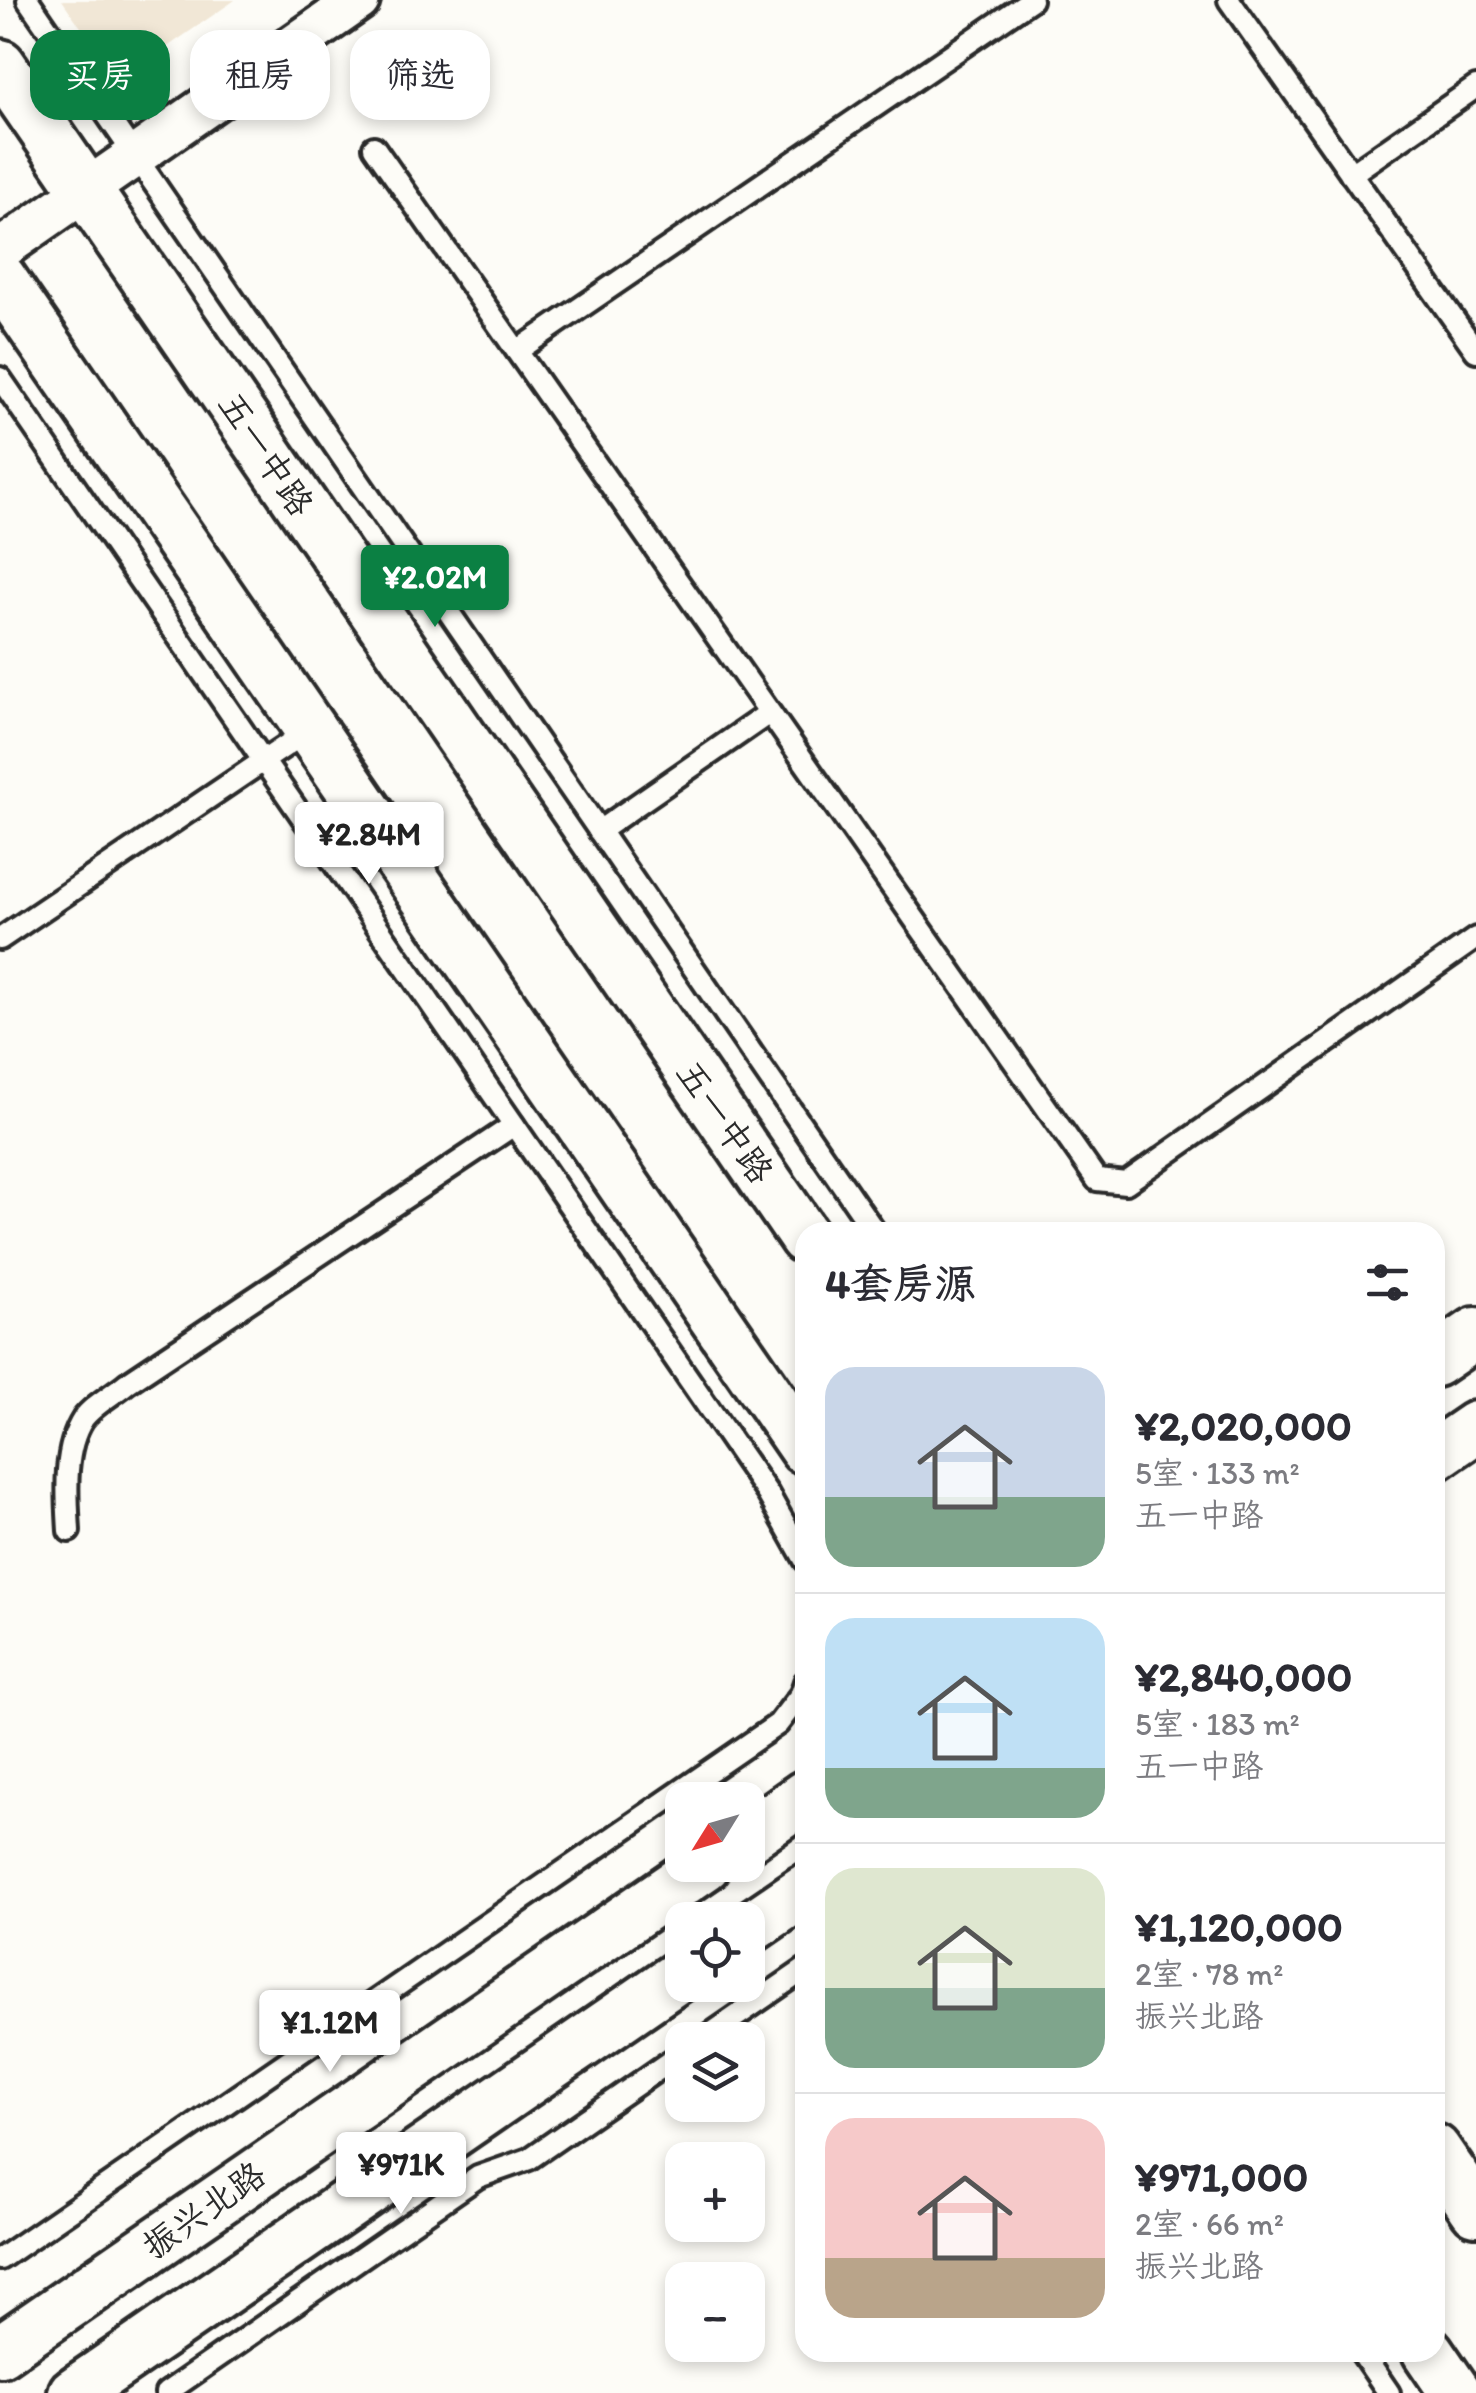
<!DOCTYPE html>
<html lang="zh">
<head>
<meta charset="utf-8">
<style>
  :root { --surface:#fff; --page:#f2f2f3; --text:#2b2b33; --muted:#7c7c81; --line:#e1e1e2; --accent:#0b8043 }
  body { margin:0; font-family:Itim,"LXGW WenKai TC",sans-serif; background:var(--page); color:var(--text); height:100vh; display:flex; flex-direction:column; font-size:38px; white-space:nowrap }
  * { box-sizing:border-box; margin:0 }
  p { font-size:32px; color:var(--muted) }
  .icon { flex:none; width:55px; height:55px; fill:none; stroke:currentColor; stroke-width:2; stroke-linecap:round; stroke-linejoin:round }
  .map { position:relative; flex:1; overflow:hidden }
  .drawer { position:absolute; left:795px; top:1222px; width:650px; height:1140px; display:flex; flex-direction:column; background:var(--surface); border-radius:30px; box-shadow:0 5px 15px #0003 }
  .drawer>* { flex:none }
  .top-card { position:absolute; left:30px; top:30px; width:615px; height:90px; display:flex; gap:20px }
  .needle { width:65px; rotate:233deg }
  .fabs { position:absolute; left:665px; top:1782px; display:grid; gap:20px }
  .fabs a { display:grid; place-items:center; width:100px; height:100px; border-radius:20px; background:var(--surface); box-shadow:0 5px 15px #0003; font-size:50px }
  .price { position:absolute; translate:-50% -85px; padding:0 22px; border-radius:10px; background:#fff; color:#222; font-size:32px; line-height:65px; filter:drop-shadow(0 2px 5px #0008) }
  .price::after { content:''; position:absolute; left:50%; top:60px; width:30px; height:22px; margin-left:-15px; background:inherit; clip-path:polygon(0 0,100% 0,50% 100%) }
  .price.on { background:var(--accent); color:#fff }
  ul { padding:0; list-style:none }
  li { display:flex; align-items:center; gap:30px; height:250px; padding:0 30px }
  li+li { border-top:2px solid var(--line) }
  li span { display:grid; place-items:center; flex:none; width:280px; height:200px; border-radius:30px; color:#555 }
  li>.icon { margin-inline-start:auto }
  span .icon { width:120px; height:120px; fill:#fffc; stroke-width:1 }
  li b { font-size:42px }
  h2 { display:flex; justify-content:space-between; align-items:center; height:120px; padding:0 30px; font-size:42px }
  .tag { padding:0 35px; border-radius:30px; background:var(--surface); box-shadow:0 5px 15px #0003; font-size:35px; line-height:90px }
  .tag.on { background:var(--accent); color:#fff }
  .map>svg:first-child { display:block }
  .built { fill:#f1e7d6 }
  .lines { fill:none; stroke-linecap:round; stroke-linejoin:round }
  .service-casing { stroke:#2b2b2b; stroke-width:28 }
  .minor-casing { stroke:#2b2b2b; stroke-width:48 }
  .tertiary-casing { stroke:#2b2b2b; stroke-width:58 }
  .service { stroke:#fdfcf7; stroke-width:20 }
  .minor { stroke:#fdfcf7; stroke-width:40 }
  .tertiary { stroke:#fdfcf7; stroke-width:50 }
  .labels { text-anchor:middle; stroke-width:8; stroke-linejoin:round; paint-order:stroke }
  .street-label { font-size:35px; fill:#2b2b2b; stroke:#fdfcf7 }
</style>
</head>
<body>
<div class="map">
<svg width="1476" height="2393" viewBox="0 0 1476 2393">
  <rect width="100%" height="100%" fill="#fdfcf7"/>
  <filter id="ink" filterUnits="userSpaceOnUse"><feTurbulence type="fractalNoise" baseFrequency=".01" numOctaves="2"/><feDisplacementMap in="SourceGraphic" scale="20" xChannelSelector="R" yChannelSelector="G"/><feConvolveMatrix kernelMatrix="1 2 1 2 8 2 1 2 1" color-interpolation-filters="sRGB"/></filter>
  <g filter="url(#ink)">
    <!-- built -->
    <path class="built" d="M62 0H235L134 70 98 52Z"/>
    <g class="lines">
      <defs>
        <g id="service">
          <path d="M28 0 875 1232"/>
          <path d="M1229 0 1476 351"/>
          <path d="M374 147 1097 1180 1126 1183 1476 938"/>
          <path d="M1351 174 1476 87"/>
          <path d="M517 351 1031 0"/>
          <path d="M0 378 768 1494 805 1560"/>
          <path d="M599 831 769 713"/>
          <path d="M0 939 309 730"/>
          <path d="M69 1531C67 1496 63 1450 83 1419 93 1405 114 1394 127 1383L514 1125"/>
          <path d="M702 2040 805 1969"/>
          <path d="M0 2259 778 1724 801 1694 805 1682"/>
          <path d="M1361 2352 1389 2393"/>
          <path d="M166 2393 478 2177 529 2159 682 2053"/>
        </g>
        <path id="minor" d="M0 250 359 0"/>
        <g id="tertiary">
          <path d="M0 65 805 1238"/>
          <path d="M0 278 805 1449"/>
          <path d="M1435 1361 1476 1333"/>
          <path d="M1435 1455 1476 1427"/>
          <path d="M748 1836 805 1796"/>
          <path d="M748 1929 805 1890"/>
          <path d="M1435 2150 1476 2210"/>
          <path d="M0 2351 705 1865"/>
          <path d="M1428 2352 1456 2393"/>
          <path d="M74 2393 682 1974"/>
        </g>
      </defs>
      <!-- service casing -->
      <use href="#service" class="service-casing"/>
      <!-- minor casing -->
      <use href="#minor" class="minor-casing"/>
      <!-- tertiary casing -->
      <use href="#tertiary" class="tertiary-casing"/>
      <!-- service -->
      <use href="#service" class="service"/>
      <!-- minor -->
      <use href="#minor" class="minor"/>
      <!-- tertiary -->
      <use href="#tertiary" class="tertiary"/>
    </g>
  </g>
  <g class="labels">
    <!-- street labels -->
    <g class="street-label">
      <text transform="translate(266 454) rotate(56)" y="12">五一中路</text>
      <text transform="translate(725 1122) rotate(55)" y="12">五一中路</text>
      <text transform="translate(204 2210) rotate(-35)" y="12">振兴北路</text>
    </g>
  </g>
</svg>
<div class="fabs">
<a><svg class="needle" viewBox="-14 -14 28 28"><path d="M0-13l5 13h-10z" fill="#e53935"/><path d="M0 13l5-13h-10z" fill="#7c7c81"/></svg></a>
<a><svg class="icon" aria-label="locate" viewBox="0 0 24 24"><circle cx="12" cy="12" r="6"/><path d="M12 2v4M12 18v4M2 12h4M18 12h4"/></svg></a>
<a><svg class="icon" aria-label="layers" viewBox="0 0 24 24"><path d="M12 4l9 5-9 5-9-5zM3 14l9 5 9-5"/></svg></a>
<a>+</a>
<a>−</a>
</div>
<b class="price on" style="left:435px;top:630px">¥2.02M</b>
<b class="price" style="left:369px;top:887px">¥2.84M</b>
<b class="price" style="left:330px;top:2075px">¥1.12M</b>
<b class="price" style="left:401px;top:2217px">¥971K</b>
<div class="top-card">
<a class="tag on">买房</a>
<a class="tag">租房</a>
<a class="tag">筛选</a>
</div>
<section class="drawer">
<h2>4套房源<svg class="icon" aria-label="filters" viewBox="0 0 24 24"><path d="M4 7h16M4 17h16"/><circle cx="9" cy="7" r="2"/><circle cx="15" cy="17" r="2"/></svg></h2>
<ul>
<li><span style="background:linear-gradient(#c9d6e8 65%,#7fa58c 0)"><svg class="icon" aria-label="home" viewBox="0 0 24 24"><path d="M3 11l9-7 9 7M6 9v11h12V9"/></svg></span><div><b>¥2,020,000</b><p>5室 · 133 m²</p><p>五一中路</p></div></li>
<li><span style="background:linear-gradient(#bfe0f5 75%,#7fa58c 0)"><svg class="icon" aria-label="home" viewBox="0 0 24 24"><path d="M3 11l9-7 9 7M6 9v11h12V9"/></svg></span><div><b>¥2,840,000</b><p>5室 · 183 m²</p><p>五一中路</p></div></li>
<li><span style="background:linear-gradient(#dfe7d0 60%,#7fa58c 0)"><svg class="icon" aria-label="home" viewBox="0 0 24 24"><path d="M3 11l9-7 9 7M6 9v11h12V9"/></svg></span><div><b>¥1,120,000</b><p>2室 · 78 m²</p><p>振兴北路</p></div></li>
<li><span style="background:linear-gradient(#f6c9c9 70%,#b9a48a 0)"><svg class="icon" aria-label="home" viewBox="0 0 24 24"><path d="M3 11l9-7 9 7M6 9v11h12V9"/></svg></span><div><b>¥971,000</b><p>2室 · 66 m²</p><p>振兴北路</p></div></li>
</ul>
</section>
</div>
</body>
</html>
